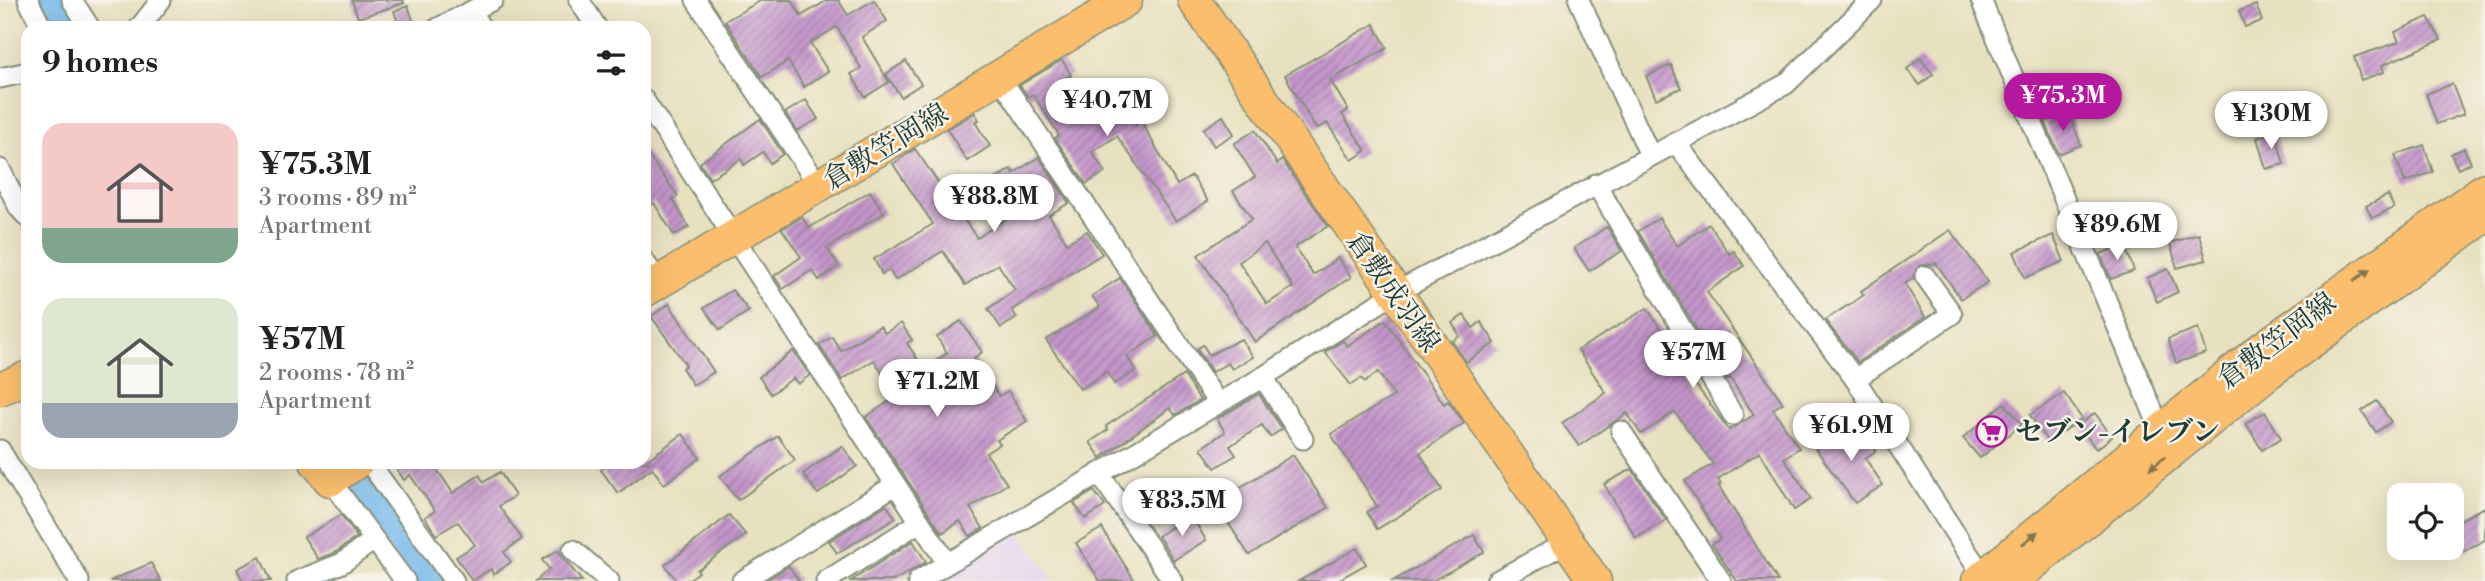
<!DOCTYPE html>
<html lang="en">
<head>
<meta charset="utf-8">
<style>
  :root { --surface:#fff; --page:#f6f6f6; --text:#222; --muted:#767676; --accent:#b5179e }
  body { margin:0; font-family:"Libre Bodoni","Noto Serif JP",serif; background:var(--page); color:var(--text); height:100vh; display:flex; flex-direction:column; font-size:26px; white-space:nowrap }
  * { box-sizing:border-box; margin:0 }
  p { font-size:23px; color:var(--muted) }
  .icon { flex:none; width:38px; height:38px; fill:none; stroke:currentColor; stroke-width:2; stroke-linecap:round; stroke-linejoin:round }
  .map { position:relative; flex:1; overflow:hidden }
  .side { position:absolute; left:21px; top:21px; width:630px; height:448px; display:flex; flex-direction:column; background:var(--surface); border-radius:21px; box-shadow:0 7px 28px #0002 }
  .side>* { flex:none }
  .controls { position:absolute; left:2387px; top:483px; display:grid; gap:14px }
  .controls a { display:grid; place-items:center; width:77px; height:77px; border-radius:14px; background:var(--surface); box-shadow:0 7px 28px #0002; font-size:35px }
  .price { position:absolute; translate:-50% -60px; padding:0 16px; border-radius:24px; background:#fff; color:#222; font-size:23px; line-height:46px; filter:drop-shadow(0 2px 4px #0008) }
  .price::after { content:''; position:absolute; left:50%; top:42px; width:21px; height:16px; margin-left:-10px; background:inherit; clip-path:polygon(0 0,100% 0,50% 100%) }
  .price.on { background:var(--accent); color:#fff }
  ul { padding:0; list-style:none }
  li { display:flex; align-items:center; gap:21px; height:175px; padding:0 21px }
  li span { display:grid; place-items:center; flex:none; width:196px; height:140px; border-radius:21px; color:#555 }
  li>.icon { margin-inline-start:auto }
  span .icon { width:84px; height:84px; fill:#fffc; stroke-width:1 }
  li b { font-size:30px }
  h2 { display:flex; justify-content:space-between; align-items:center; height:84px; padding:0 21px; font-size:30px }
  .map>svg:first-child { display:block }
  .built { fill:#e6d2f0 }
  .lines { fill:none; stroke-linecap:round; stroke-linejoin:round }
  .river { stroke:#75b9eb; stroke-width:33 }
  .building { fill:url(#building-hatch); fill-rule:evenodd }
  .minor-casing { stroke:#848f7a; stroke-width:23 }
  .primary-casing { stroke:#848f7a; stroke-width:35 }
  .minor { stroke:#fff; stroke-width:19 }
  .primary { stroke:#fabe6d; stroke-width:32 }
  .oneway { fill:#82774e }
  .labels { text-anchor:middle; stroke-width:5; stroke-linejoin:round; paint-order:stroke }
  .street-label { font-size:28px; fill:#1f3d34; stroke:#f7f3e8 }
  .poi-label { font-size:28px; font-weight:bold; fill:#1f3d34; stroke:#f7f3e8; text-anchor:start }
</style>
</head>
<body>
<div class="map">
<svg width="2485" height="581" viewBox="0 0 2485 581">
  <defs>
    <pattern id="building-hatch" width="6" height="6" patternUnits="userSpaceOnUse" patternTransform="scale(1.75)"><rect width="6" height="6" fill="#c495cb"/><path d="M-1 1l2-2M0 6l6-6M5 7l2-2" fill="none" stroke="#9f7ba6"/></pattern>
  </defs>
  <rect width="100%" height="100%" fill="#f7f3e8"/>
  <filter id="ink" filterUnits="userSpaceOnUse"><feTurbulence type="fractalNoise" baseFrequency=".0143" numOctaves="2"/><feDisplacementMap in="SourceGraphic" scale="14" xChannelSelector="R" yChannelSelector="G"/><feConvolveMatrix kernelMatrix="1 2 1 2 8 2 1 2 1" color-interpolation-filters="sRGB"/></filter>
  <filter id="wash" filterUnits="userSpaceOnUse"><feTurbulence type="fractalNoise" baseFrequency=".00686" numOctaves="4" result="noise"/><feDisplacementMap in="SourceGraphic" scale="28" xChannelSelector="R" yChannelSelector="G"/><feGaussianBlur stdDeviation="1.57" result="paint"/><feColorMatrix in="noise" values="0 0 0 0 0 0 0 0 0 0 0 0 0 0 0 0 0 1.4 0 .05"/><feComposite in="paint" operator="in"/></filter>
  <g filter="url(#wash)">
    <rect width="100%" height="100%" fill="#e8e1bf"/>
    <!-- built -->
    <path class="built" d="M1018 530 1054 581H934Z"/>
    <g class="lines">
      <!-- river -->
      <g class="river">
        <path d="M53 0 67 28"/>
        <path d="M344 462 433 581"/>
      </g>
    </g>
    <g id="blocks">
      <!-- building -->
      <g class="building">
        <path d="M352 0H403L404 3 358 18Z"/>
        <path d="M762 0H792L801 16 828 0H838L848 15 874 0 887 21 862 37 889 82 865 97 851 74 861 68 837 27 810 43 828 71 804 87 788 61 762 77 725 21Z"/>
        <path d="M2256 5 2262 21 2245 27 2239 11Z"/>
        <path d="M408 6 416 28H400L394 11Z"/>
        <path d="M2428 17 2441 40 2382 65 2384 72 2361 80 2354 57 2399 42 2395 32Z"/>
        <path d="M1374 24 1387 48 1330 80 1348 110 1342 114 1366 151 1352 160 1327 123 1316 129 1285 75Z"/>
        <path d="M1920 58 1933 74 1920 85 1907 69Z"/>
        <path d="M1062 60 1071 75 1065 78 1088 113 1116 95 1136 125 1141 121 1177 185 1192 176 1208 201 1176 221 1117 136 1092 152 1105 172 1086 184 1055 138 1059 135 1033 94 1028 97 1020 85Z"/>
        <path d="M906 61 921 84 901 97 886 74Z"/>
        <path d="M1671 65 1681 88 1656 99 1646 76Z"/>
        <path d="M2452 84 2464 114 2437 124 2426 94Z"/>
        <path d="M806 100 818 119 797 131 785 113Z"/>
        <path d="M975 113 979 120 975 122 990 146 967 161 947 129Z"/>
        <path d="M2069 113 2081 145 2059 154 2045 122Z"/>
        <path d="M1223 116 1234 134 1214 146 1203 129Z"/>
        <path d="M760 119 783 154 770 163 763 152 744 165 741 159 710 179 700 163Z"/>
        <path d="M1255 130 1277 164 1282 160 1328 226 1295 247 1313 275 1338 258 1351 277 1255 342 1198 255 1252 219 1233 191 1255 177 1234 144ZM1265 243 1293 287 1267 304 1239 262Z"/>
        <path d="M2275 132 2284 164 2266 169 2257 138Z"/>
        <path d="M2424 145 2433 172 2405 182 2395 155Z"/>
        <path d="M2464 148 2471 163 2458 169 2451 154Z"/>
        <path d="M915 149 977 238 1007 218 986 184 1011 169 1014 173 1039 157 1069 203 1049 215 1067 243 1087 231 1102 254 1012 310 1017 318 1001 328 988 309 1015 290 998 264 965 285 943 251 895 280 889 270 882 274 874 259 933 224 893 164Z"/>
        <path d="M644 150 678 196 673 200 689 227 674 235 654 203 644 210Z"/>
        <path d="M870 191 884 213 827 248 839 266 819 280 812 270 783 289 774 276 801 257 782 229 802 217 809 228Z"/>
        <path d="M2388 195 2394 208 2372 218 2366 206Z"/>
        <path d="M1659 218 1677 246 1709 224 1729 254 1734 251 1744 266 1707 292 1783 403 1773 409 1799 448 1784 458 1811 499 1794 510 1760 452 1718 479 1721 484 1718 485 1778 581H1737L1712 544 1720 539 1685 481 1713 464 1675 412 1641 434 1627 413 1579 446 1562 423 1606 393 1578 350 1647 308 1666 337 1671 334 1690 366 1684 369 1729 430 1754 415 1730 378 1727 380 1719 367 1638 231Z"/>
        <path d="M1607 227 1622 251 1589 271 1574 248Z"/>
        <path d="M1950 230 1988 282 1961 299 1936 263 1919 266 1913 278 1905 284 1925 317 1858 362 1825 320 1864 295 1861 291Z"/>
        <path d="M2199 234 2206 260 2177 268 2170 243Z"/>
        <path d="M2053 235 2064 261 2025 278 2014 252Z"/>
        <path d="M2125 245 2134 271 2111 279 2100 254Z"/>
        <path d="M2168 269 2178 292 2157 302 2147 278Z"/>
        <path d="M1120 278 1158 336 1127 356 1136 371 1114 384 1107 372 1080 389 1046 340 1100 307 1092 296Z"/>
        <path d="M732 290 749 311 720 330 704 308Z"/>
        <path d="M669 304 714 372 693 385 682 368 686 365 651 316Z"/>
        <path d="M1464 315 1473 328 1481 322 1495 343 1466 362 1452 341 1460 336 1452 323Z"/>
        <path d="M1385 320 1444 404 1448 401 1464 423 1420 453 1442 490 1377 529 1367 512 1377 506 1331 434 1394 396 1378 372 1365 382 1361 378 1351 385 1325 352 1343 341 1347 346Z"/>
        <path d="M961 321 982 352 974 358 999 396 1008 391 1027 421 997 440 1000 444 986 453 1007 484 970 508 983 528 970 536 960 521 942 533 866 417 897 396 874 360 842 380 819 345 832 337 841 351 880 326 885 333 901 323 912 340 907 343 924 369 947 353 937 337Z"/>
        <path d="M2198 328 2206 353 2176 363 2168 339Z"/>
        <path d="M1241 339 1253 357 1232 369 1228 363 1212 372 1197 349 1203 345 1209 355Z"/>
        <path d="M793 351 810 375 798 384 793 378 771 394 759 377Z"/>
        <path d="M1184 375 1200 400 1175 415 1170 408 1101 458 1090 442 1108 430 1106 426Z"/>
        <path d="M2064 393 2082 419 2048 442 2030 415Z"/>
        <path d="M1259 394 1282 429 1270 437 1262 425 1230 446 1236 455 1215 468 1201 448 1225 432 1217 419Z"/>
        <path d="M2377 401 2391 422 2376 432 2362 411Z"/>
        <path d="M2004 403 2022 424 1980 458 1963 438Z"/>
        <path d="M2265 412 2281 438 2262 450 2246 423Z"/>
        <path d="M2095 413 2112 437 2096 449 2079 425Z"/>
        <path d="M1861 429 1876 451 1865 458 1883 485 1855 503 1815 448 1841 431 1846 439Z"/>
        <path d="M683 434 700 458 664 484 652 468 618 493 601 470 612 462H648L647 460Z"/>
        <path d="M778 436 795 460 738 500 720 476Z"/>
        <path d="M842 446 857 466 818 494 803 474Z"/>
        <path d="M1293 455 1328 508 1249 555 1218 507V501Z"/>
        <path d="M392 462H432L453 493 479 475 484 482 500 472 515 496 499 506 522 539 504 552 511 562 493 575 491 569 472 581 456 557 475 545 458 522 436 535 425 517 435 511 410 475 404 480Z"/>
        <path d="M1632 469 1666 520 1636 538 1604 484Z"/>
        <path d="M1094 491 1105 506 1085 519 1074 503Z"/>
        <path d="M886 505 896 518 837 553 829 541Z"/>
        <path d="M2485 507V540L2464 551 2452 524Z"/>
        <path d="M341 515 357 537 336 552 318 559 304 537Z"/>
        <path d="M729 515 746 535 697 570 699 572 687 581H677L665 565Z"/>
        <path d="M1191 515 1206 540 1174 560 1158 536Z"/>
        <path d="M1102 528 1110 542 1135 581H1100L1076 543Z"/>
        <path d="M1474 535 1484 552 1432 581H1393Z"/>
        <path d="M913 541 926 562 893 581H851Z"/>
        <path d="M1357 548 1366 564 1336 581H1299Z"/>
        <path d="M558 550 567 563 582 581H536L549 569 542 560Z"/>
        <path d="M260 557 271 581H243L237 569Z"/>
        <path d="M151 563 161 581H110Z"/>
        <path d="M789 566 799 581H765Z"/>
      </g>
    </g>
  </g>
  <g filter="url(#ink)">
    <use href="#blocks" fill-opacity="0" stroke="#848f7a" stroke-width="2"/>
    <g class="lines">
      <defs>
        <g id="minor">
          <path d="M28 0 42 28"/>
          <path d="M72 0 90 28"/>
          <path d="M579 0 597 28"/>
          <path d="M696 0 819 186"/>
          <path d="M1579 0 1650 155"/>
          <path d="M1981 0 2161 431"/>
          <path d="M472 13 481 28"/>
          <path d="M139 28 161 0"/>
          <path d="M438 28 493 0"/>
          <path d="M999 76 1218 403"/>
          <path d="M0 78 28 72"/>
          <path d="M644 100 947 563"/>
          <path d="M1676 143 1855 379 1986 581"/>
          <path d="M0 169 19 208 28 218"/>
          <path d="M1596 184 1733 415"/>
          <path d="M644 261 659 282"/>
          <path d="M1263 377 1303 439"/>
          <path d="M1855 379 1952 314 1925 276"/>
          <path d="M1621 431 1721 581"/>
          <path d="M0 450 79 581"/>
          <path d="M369 462 454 581"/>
          <path d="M1099 473 1173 581"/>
          <path d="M330 480 405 581"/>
          <path d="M573 550 609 581"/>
          <path d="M297 581 342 563 374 540"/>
          <path d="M742 581 895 485"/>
          <path d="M826 581 920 522"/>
          <path d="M918 581 1263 377 1395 293 1786 84 1872 0"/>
          <path d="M1496 581 1568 542"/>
        </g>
        <g id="primary">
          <path d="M1194 0 1595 581"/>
          <path d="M644 291 1126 0"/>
          <path d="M0 389 28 377"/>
          <path d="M316 462 330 480 357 462"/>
          <path d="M1978 581 2257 352 2485 189"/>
          <path d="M2012 581 2268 373 2485 216"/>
        </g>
      </defs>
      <!-- minor casing -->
      <use href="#minor" class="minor-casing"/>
      <!-- primary casing -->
      <use href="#primary" class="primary-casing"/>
      <!-- minor -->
      <use href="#minor" class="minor"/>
      <!-- primary -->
      <use href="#primary" class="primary"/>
    </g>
    <!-- one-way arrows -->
    <defs><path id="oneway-solid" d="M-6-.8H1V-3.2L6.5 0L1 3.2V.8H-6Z" transform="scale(1.75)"/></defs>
    <g class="oneway">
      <use href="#oneway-solid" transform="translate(2362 275) rotate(-36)"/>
      <use href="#oneway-solid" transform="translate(2157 463) rotate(141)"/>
      <use href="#oneway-solid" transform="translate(2030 538) rotate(-39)"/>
    </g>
  </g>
  <!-- icons -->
  <defs>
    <symbol id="supermarket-ring" viewBox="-11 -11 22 22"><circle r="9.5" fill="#f7f3e8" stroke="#b5179e" stroke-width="1.5"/><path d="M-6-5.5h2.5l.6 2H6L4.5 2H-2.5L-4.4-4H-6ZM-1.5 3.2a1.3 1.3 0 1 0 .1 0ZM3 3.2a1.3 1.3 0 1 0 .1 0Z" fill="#b5179e"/></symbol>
  </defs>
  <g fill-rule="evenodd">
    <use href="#supermarket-ring" x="1974" y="414" width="35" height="35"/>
  </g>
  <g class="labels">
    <!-- street labels -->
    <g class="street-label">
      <text transform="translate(885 146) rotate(-31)" y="10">倉敷笠岡線</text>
      <text transform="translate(1394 291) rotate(55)" y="10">倉敷成羽線</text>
      <text transform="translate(2276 340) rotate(-37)" y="10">倉敷笠岡線</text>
    </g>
    <!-- poi labels -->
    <g class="poi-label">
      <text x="2015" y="441">セブン-イレブン</text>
    </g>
  </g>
</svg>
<div class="controls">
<a><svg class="icon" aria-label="locate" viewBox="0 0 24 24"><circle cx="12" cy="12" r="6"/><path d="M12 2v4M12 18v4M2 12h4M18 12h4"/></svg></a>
</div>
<b class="price on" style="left:2063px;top:133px">¥75.3M</b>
<b class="price" style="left:1107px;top:138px">¥40.7M</b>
<b class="price" style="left:2271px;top:151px">¥130M</b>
<b class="price" style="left:994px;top:234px">¥88.8M</b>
<b class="price" style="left:2117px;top:262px">¥89.6M</b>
<b class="price" style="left:1693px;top:390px">¥57M</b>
<b class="price" style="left:937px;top:419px">¥71.2M</b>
<b class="price" style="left:1851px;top:463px">¥61.9M</b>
<b class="price" style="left:1182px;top:538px">¥83.5M</b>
<section class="side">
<h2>9 homes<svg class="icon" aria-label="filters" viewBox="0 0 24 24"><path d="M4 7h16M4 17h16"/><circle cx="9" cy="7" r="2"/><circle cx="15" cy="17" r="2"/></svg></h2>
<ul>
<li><span style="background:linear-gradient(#f6c9c9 75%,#7fa58c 0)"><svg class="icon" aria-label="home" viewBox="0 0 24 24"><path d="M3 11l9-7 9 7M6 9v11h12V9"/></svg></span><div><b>¥75.3M</b><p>3 rooms · 89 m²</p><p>Apartment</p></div></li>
<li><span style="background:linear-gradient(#dfe7d0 75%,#9aa5b1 0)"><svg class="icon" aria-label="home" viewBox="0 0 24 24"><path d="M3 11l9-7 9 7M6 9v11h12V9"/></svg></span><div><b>¥57M</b><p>2 rooms · 78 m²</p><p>Apartment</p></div></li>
</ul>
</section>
</div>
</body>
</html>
